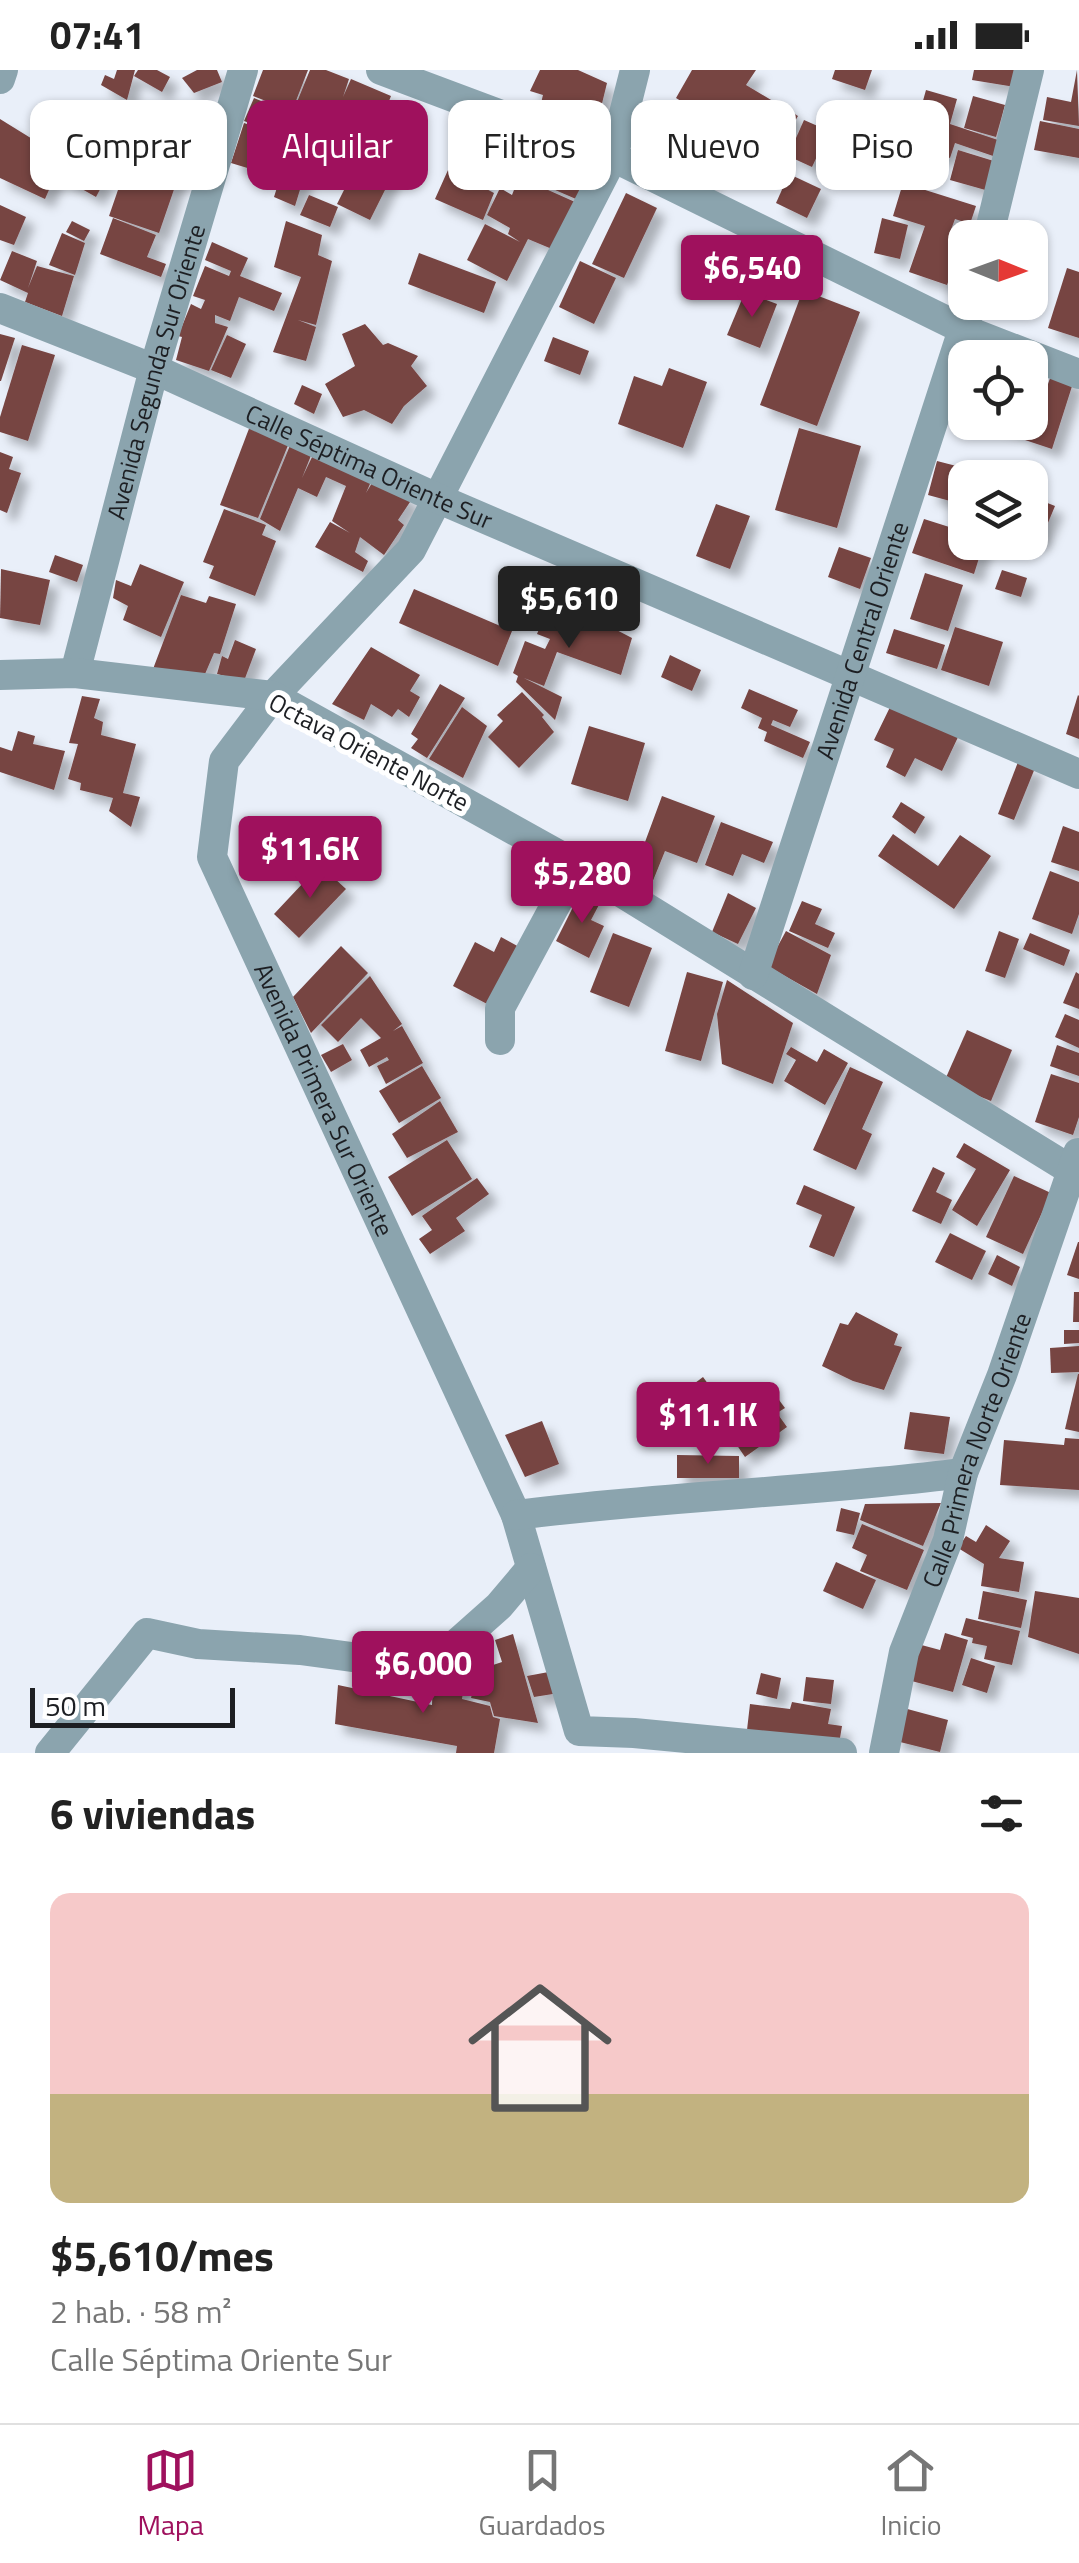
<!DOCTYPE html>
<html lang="es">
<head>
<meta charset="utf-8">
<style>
  :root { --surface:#fff; --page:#f6f6f6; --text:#222; --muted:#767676; --line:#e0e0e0; --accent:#9f115d }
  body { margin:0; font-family:"Titillium Web",sans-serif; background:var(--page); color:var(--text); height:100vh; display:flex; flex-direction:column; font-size:38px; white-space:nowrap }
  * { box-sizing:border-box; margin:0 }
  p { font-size:32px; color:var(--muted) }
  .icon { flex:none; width:55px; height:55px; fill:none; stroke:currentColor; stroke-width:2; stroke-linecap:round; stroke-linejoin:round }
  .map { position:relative; height:1683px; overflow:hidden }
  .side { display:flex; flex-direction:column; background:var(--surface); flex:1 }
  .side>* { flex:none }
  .banner { position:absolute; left:30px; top:30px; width:1020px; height:90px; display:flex; gap:20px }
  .needle { width:65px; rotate:91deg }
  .tools { position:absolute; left:948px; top:150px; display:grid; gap:20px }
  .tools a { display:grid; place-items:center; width:100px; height:100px; border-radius:20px; background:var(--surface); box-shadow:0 2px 8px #0004; font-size:50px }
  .scale { position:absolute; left:30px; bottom:25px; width:205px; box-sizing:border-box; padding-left:10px; border:5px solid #1d1f23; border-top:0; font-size:28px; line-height:35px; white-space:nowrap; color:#1d1f23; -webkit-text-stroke:8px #fff; paint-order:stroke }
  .price { position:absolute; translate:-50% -85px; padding:0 22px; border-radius:10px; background:var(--accent); color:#fff; font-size:32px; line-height:65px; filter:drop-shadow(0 2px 5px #0008) }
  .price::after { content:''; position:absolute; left:50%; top:60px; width:30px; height:22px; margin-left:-15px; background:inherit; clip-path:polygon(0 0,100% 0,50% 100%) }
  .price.current { background:#222; color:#fff }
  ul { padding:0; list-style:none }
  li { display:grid; align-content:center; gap:20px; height:530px; padding:0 50px }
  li+li { border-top:2px solid var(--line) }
  li span { display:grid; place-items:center; height:310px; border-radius:20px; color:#555 }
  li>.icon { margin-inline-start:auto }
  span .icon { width:180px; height:180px; fill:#fffc; stroke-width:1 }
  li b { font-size:42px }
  h2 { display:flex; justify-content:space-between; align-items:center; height:120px; padding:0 50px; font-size:42px }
  .pill { padding:0 35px; border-radius:20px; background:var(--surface); box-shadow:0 2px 8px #0004; font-size:35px; line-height:90px }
  .pill.current { background:var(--accent); color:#fff }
  .status { display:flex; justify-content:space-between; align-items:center; height:70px; padding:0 50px; background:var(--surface); direction:ltr }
  .status svg { height:28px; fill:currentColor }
  .tabs { display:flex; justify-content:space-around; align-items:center; height:140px; border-top:2px solid var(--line); background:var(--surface); font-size:28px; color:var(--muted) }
  .tabs a { display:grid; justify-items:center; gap:5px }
  .tabs .current { color:var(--accent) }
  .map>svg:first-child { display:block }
  .building { fill:#774442; filter:url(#shadow) }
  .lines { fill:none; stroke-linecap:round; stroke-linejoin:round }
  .minor { stroke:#8ba4ae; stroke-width:30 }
  .labels { text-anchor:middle; stroke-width:10; stroke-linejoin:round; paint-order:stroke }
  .street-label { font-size:25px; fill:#1d1f23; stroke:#fff }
</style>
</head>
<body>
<div class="status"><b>07:41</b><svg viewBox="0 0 49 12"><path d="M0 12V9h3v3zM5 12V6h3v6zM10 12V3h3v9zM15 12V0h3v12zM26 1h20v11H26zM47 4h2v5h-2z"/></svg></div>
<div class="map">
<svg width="1079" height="1683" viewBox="0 0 1079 1683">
  <defs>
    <filter id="shadow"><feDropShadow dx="9" dy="9" stdDeviation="5" flood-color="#0004"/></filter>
  </defs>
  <rect width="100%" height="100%" fill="#e9eff9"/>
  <!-- building -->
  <g class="building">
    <path d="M117 0H135L127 30 101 15 105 5 114 9Z"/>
    <path d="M138 0H157L170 7 162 22 134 6Z"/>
    <path d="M197 0H217L222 12 194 23 182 8Z"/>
    <path d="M263 0H308L292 41 253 26Z"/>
    <path d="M310 0H326L349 9 343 27 351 9 391 26 381 51 368 46 362 64 331 52 321 75 286 59Z"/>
    <path d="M540 0H578L607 13 596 58 540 37 543 25 530 21Z"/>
    <path d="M692 0H756L746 15 798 46 785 68 731 35 715 62 684 44 689 36 676 28Z"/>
    <path d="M835 0H872L865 20 832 9Z"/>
    <path d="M974 0H1017L1015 17 972 10Z"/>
    <path d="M1077 0 1079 56 1043 50 1047 27 1071 32Z"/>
    <path d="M926 20 957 29 950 54 1004 72 999 88 955 73 950 88 931 82 941 50 919 45Z"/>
    <path d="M973 26 1005 35 996 67 964 58Z"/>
    <path d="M254 28 290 43 282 65 244 51Z"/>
    <path d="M0 49 63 88 45 129 0 108Z"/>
    <path d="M804 50 829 61 812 97 788 86Z"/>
    <path d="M1040 51 1079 59V88L1034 80Z"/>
    <path d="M244 53 282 66 279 84 297 90 295 96 306 100 295 136 274 127 280 108 231 93Z"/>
    <path d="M683 54 724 67 709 115 699 112 705 94 674 84Z"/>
    <circle cx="153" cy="76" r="13"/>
    <path d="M531 78 588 100 576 129 518 104Z"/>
    <path d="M457 80 489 94 479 115 494 123 483 150 435 129Z"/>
    <path d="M958 80 997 92 989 121 950 110Z"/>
    <path d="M363 82 396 98 370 150 337 134Z"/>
    <path d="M130 85 180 102 159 163 109 146Z"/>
    <path d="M69 90 105 110 96 127 59 106Z"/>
    <path d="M789 104 821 119 807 148 776 133Z"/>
    <path d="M519 107 575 132 552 179 528 169 507 211 467 190 485 154 520 172 508 164 510 158 487 145 500 118 512 125Z"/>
    <path d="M903 113 976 136 970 154 955 149 949 165 963 170 947 215 909 202 925 156 893 146Z"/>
    <path d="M626 123 657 138 624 208 592 194Z"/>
    <path d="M309 125 338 137 330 157 300 145Z"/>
    <path d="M0 135 26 147 14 175 0 170Z"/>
    <path d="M113 148 156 165 147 187 166 194 161 207 100 184Z"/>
    <path d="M882 148 908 155 900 189 874 183Z"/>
    <path d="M72 151 90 160 84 171 66 162Z"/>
    <path d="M286 151 322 165 318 185 332 191 316 255 298 250 316 257 306 291 273 282 301 207 274 197Z"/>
    <path d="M62 163 85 173 75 205 49 195Z"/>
    <path d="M212 172 248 188 240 206 282 223 274 241 239 227 230 251 215 245V253L228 257 209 301 176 290 182 267 178 266 191 234 201 239 205 230 193 226 205 196 229 206 231 201 205 190Z"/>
    <path d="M12 181 37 191 28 218 37 196 74 206 62 246 25 232 28 223 0 210Z"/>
    <path d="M419 183 496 212 484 243 408 214Z"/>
    <path d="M580 191 616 208 594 254 559 237Z"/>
    <path d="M1067 198 1079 202V268L1048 258Z"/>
    <path d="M803 220 860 242 817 356 760 335Z"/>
    <path d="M745 222 777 234 760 278 727 265Z"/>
    <path d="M365 254 383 275 388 273 418 286 411 296 427 316 404 336 392 354 364 340 343 347 325 314 355 296 342 264Z"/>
    <path d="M0 264 15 268 1 311H0Z"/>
    <path d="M227 265 246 274 231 308 211 300Z"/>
    <path d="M553 267 589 281 580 305 544 291Z"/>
    <path d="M22 275 55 285 28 371 0 362V347Z"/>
    <path d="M669 298 707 312 683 378 618 354 634 306 662 316Z"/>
    <path d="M1052 302 1074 310 1052 379 1022 369 1027 352H1030L1037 323 1044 326Z"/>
    <path d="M302 315 322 324 314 344 294 334Z"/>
    <path d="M993 352H1025L1022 362Z"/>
    <path d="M250 356 289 373 258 448 220 435Z"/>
    <path d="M799 358 861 376 837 458 775 440Z"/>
    <path d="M291 373 312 383 302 408 314 383 373 407 366 423 375 408 412 429 398 450 404 455 384 485 360 467 355 482 368 491 363 502 315 477 330 452 350 463 332 451 346 416 326 407 317 427 298 418 280 461 260 449Z"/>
    <path d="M0 382 13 387 9 399 21 403 7 443 0 440Z"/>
    <path d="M937 391 995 406V408H965V435L928 425Z"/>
    <path d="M1030 426 1055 436 1040 472 1030 468Z"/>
    <path d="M716 434 750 446 730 499 696 486Z"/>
    <path d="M224 439 266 455 262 465 276 471 255 526 209 508 214 496 203 492Z"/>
    <path d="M924 449 965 462V472H984L974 504 912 483Z"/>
    <path d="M839 477 871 488 860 519 828 507Z"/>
    <path d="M55 485 83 495 77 512 49 502Z"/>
    <path d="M140 494 184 512 161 567 123 550 128 536 113 528 116 510 131 516Z"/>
    <path d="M1 499 50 510 40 555 0 548Z"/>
    <path d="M1002 500 1027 508 1021 527 995 519Z"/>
    <path d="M925 503 963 515 948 561 910 549Z"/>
    <path d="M414 519 512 561 498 596 399 553Z"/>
    <path d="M181 525 206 533 209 526 236 534 220 584 214 583 205 604 153 599Z"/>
    <path d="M551 531 578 540 632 568 621 605 557 582 544 616 524 608 562 627 555 650 516 612 518 606 513 603 525 571 545 579 550 569 537 564Z"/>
    <path d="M955 557 1003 572 989 616 941 600Z"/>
    <path d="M894 559 945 575 937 599 886 583Z"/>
    <path d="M235 570 256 579 244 611 217 604 222 586 228 589Z"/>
    <path d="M371 577 420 605 410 621 420 627 409 647 398 639 392 647 371 634 364 650 332 634Z"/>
    <path d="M670 585 701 600 692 621 661 607Z"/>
    <path d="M440 614 465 628 427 688 411 678 418 669 411 664Z"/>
    <path d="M749 619 798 640 790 657 773 650 771 655 810 672 803 688 764 671 767 662 758 658 762 648 741 638Z"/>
    <path d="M522 622 544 645 542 647 554 662 519 698 488 667 503 651 497 645Z"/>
    <path d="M1078 625 1079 626V669L1066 664Z"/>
    <path d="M82 626 100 629 94 648 103 652 101 665 136 674 123 723 140 727 131 757 109 741 113 728 80 720 81 713 68 709 78 674 69 673Z"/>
    <path d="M892 633 959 665 942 701 915 688 905 707 886 697 894 679 874 670Z"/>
    <path d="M462 637 487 656 463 708 429 689Z"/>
    <path d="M589 656 645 673 628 731 571 714Z"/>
    <path d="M18 661 35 666 33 674 65 681 54 720 0 702V677L12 681Z"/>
    <path d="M1018 692 1035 698 1014 750 998 744Z"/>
    <path d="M662 726 715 746 697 793 665 781 650 818 631 810Z"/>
    <path d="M901 732 925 747 915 764 892 747Z"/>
    <path d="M721 752 773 772 764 793 742 784 733 806 705 795Z"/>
    <path d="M1063 756 1079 762V801L1051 792Z"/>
    <path d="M893 764 938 796 960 765 991 786 954 839 878 786Z"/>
    <path d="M320 795 346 819 299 868 274 844Z"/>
    <path d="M1050 801 1079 812V844L1072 864 1032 849Z"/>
    <path d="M581 821 601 831 591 850 604 856 589 888 556 871Z"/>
    <path d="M728 823 756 838 738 874 712 862Z"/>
    <path d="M802 831 822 839 815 854 835 863 828 878 789 861Z"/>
    <path d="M786 861 831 885 817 924 767 896Z"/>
    <path d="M999 861 1019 869 1005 908 985 901Z"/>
    <path d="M613 863 652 878 629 937 590 922Z"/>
    <path d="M1030 863 1070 880 1064 896 1023 879Z"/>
    <path d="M501 867 521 878 491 936 453 916 475 872 494 882Z"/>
    <path d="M341 876 368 903 311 963 293 927Z"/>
    <path d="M687 902 723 912 701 991 665 981Z"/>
    <path d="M1076 902 1079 904V939L1063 933Z"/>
    <path d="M370 906 402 954 393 961 402 956 423 993 386 1014 377 996 389 990 387 987 369 997 360 980 381 968 361 948 338 972 321 955Z"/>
    <path d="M727 910 793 953 773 1014 722 994 717 944Z"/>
    <path d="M1065 944 1079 950V978L1055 967Z"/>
    <path d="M967 960 1012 980 991 1031 944 1012Z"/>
    <path d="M343 974 352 990 331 1002 321 985Z"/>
    <path d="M1057 975 1079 983V1006L1050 996Z"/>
    <path d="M791 977 817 992 824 979 848 993 825 1035 784 1011 796 990 786 984Z"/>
    <path d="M422 996 441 1028 399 1053 379 1021Z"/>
    <path d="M850 997 883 1012 862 1059 872 1064 856 1100 813 1080Z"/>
    <path d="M1051 1004 1079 1013V1047L1073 1065 1035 1052Z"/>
    <path d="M440 1031 458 1062 407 1088 392 1064Z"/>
    <path d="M447 1070 472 1109 412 1146 388 1107Z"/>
    <path d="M964 1073 1010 1100 977 1156 952 1140 976 1099 956 1087Z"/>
    <path d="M933 1097 945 1103 936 1122 952 1130 941 1154 912 1141Z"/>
    <path d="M1014 1106 1051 1123 1023 1184 986 1167Z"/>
    <path d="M477 1108 489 1124 456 1148 465 1161 430 1184 419 1169 432 1160 422 1146Z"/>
    <path d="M804 1115 855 1137 834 1187 809 1177 822 1145 796 1134Z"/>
    <path d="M950 1163 986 1181 972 1210 935 1192Z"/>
    <path d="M1078 1172H1079V1209L1067 1205Z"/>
    <path d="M997 1185 1020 1197 1012 1216 988 1204Z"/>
    <path d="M1074 1222H1079V1252H1073Z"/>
    <path d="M856 1242 898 1264 894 1275 902 1277 884 1320 853 1311 822 1296 840 1253 848 1255Z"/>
    <path d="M1064 1260H1079V1273L1064 1274Z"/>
    <path d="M1079 1276V1302L1051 1303 1050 1278Z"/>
    <path d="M1078 1304H1079V1362L1065 1359Z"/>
    <path d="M703 1307 717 1326 736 1312 747 1328 762 1317 774 1334 779 1330 785 1338 777 1343 787 1357 745 1387 719 1349 703 1360 679 1325Z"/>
    <path d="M910 1342 950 1347 944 1384 904 1379Z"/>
    <path d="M542 1351 559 1394 525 1407 505 1365Z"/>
    <path d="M1065 1368 1079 1369V1420L1000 1415 1004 1370 1064 1375Z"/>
    <path d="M677 1385 739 1386V1408H677Z"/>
    <path d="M941 1433 923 1476 860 1450 865 1434Z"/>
    <path d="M841 1438 860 1443 854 1465 836 1461Z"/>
    <path d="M862 1454 924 1480 907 1520 860 1501 867 1485 852 1478Z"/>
    <path d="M986 1455 1010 1471 999 1488 1024 1492 1019 1522 981 1516 984 1494 958 1478 966 1466 976 1472Z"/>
    <path d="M836 1492 876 1510 863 1539 823 1521Z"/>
    <path d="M983 1521 1027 1530 1021 1558 978 1549Z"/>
    <path d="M1035 1521 1079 1528V1584L1028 1567Z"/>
    <path d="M966 1548 1020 1561 1012 1595 984 1589 987 1576 972 1573 973 1568 961 1565Z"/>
    <path d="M945 1563 968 1570 953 1622 904 1609 914 1573 940 1580Z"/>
    <path d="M513 1564 538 1653 494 1646 490 1632 471 1628 478 1600 502 1592 495 1570Z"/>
    <path d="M971 1588 995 1596 987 1623 962 1615Z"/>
    <path d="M554 1601 559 1623 534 1627 527 1606Z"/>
    <path d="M761 1603 781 1608 777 1629 756 1624Z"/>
    <path d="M433 1605 465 1610 462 1629 490 1636 493 1647 500 1649 494 1683H456L457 1676 335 1654 338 1615 432 1635Z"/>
    <path d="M806 1607 834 1610 831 1634 803 1631Z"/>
    <path d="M792 1632 831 1639 828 1654 842 1656 839 1674 747 1660 750 1634 790 1639Z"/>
    <path d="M900 1637 948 1650 940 1682 892 1670Z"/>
  </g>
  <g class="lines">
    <!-- minor -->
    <g class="minor">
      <path d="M381 0 613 87 965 260 1079 304"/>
      <path id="s1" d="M635 0 613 87 411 480 273 626 224 691 212 787 516 1445 579 1661 634 1663 842 1683"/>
      <path d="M0 9 3 0"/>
      <path d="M988 168 1029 0"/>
      <path id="s2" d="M0 238 154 299 439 429 1079 704"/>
      <path id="s3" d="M75 603 154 299 243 0"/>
      <path d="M0 605 75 603 273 626 577 795 1079 1105"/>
      <path id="s4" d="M753 905 972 232"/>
      <path d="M500 970V938L577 795"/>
      <path d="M516 1445C664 1426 814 1422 963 1403"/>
      <path d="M50 1683 147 1563 198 1574 300 1580 389 1592 454 1576 499 1536 531 1498"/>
      <path id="s5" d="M884 1683 904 1582 948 1470 963 1403 1002 1305 1078 1083"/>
    </g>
  </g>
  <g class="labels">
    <!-- street labels -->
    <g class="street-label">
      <text dy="9" stroke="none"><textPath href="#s3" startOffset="312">Avenida Segunda Sur Oriente</textPath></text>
      <text dy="9" stroke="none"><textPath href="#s2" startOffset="402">Calle Séptima Oriente Sur</textPath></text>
      <text dy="9" stroke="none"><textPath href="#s4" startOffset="352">Avenida Central Oriente</textPath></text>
      <text transform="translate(369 682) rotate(28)" y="9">Octava Oriente Norte</text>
      <text dy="9" stroke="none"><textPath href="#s1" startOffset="1178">Avenida Primera Sur Oriente</textPath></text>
      <text dy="9" stroke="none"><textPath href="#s5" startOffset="318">Calle Primera Norte Oriente</textPath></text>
    </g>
  </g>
</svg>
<div class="tools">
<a><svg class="needle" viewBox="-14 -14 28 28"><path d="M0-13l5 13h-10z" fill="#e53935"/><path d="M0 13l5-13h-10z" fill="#767676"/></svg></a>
<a><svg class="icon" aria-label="locate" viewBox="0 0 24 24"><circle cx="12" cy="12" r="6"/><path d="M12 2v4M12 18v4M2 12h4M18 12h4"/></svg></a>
<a><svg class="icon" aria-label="layers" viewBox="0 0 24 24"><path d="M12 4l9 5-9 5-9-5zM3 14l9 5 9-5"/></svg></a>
</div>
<div class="scale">50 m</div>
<b class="price" style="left:752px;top:250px">$6,540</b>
<b class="price current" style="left:569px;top:581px">$5,610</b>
<b class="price" style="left:310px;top:831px">$11.6K</b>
<b class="price" style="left:582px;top:856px">$5,280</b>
<b class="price" style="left:708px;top:1397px">$11.1K</b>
<b class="price" style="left:423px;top:1646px">$6,000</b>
<div class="banner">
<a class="pill">Comprar</a>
<a class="pill current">Alquilar</a>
<a class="pill">Filtros</a>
<a class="pill">Nuevo</a>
<a class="pill">Piso</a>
</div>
</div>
<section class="side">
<h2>6 viviendas<svg class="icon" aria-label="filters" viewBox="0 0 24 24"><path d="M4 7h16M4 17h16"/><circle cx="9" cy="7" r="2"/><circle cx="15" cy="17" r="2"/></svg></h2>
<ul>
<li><span style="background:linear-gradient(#f6c9c9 65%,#c2b280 0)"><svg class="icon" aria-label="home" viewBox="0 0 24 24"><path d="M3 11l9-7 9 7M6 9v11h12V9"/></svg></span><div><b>$5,610/mes</b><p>2 hab. · 58 m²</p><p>Calle Séptima Oriente Sur</p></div></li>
</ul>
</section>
<nav class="tabs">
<a class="current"><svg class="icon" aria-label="map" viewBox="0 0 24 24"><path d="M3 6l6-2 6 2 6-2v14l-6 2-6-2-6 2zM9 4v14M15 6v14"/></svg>Mapa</a>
<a><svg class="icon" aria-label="saved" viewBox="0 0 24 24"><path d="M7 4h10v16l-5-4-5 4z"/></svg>Guardados</a>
<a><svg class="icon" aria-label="home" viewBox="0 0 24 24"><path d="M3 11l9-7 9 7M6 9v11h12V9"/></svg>Inicio</a>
</nav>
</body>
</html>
